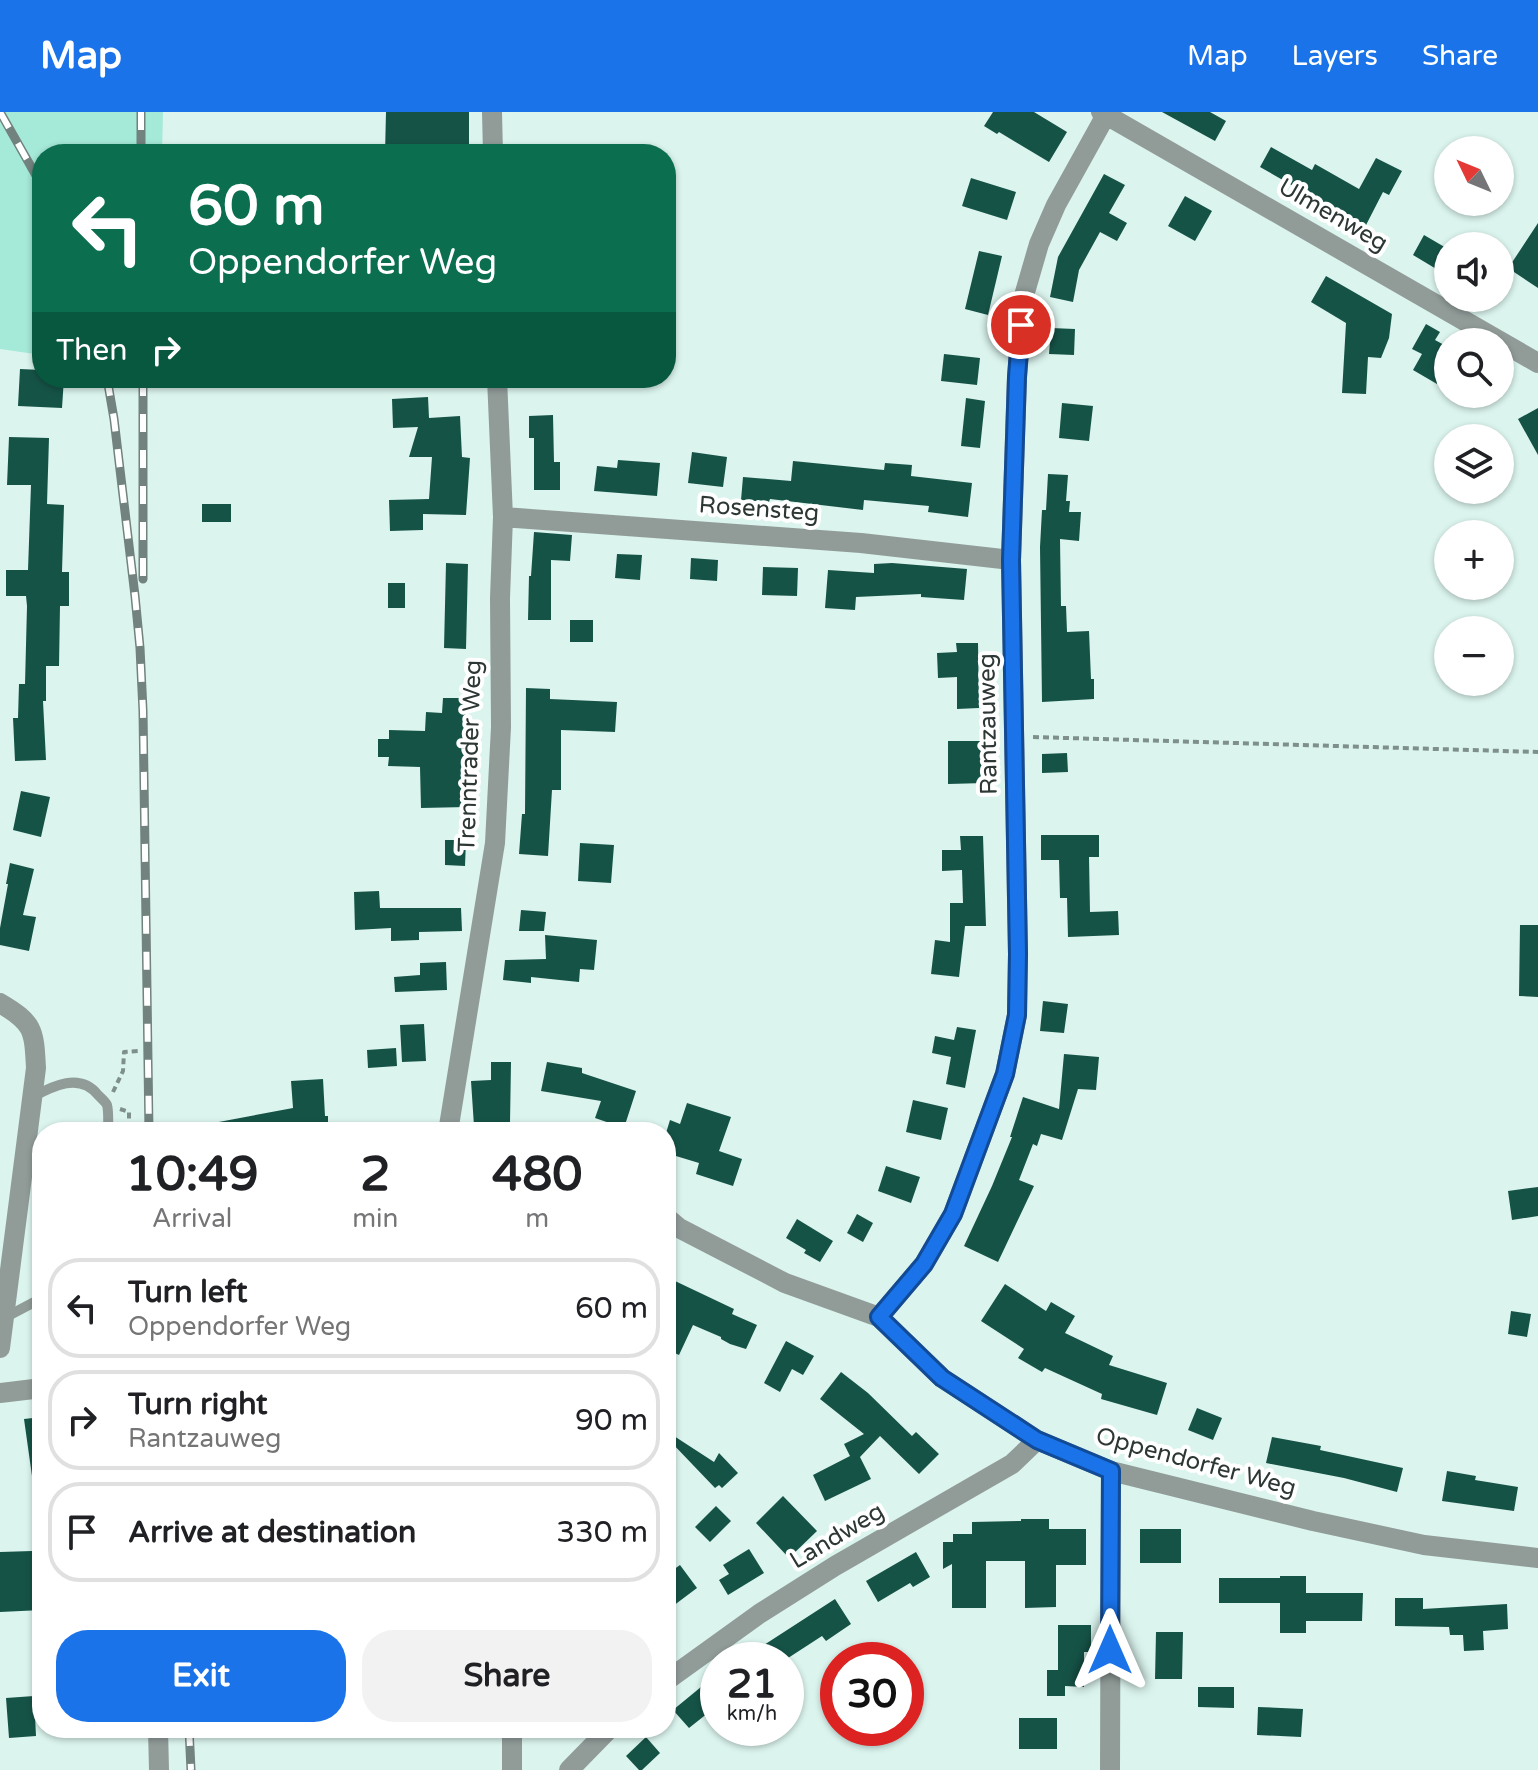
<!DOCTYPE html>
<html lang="en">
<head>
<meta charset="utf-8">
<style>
	:root { --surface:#fff; --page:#f2f2f2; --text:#202124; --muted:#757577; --line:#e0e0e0; --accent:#1a73e8 }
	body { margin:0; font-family:"Varela Round",sans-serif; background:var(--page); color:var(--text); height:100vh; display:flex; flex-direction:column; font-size:30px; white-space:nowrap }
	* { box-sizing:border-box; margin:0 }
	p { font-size:26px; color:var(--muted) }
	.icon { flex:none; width:44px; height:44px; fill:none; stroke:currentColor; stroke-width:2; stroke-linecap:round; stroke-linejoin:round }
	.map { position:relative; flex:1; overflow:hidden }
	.sheet { position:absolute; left:32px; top:1010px; width:644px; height:616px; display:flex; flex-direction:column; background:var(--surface); border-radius:32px; box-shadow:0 2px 6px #0004 }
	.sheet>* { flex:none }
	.guide { position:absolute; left:32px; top:32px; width:644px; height:244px; border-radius:32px; box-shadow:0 2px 6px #0004; background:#0b6e4f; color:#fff; overflow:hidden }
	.needle { width:52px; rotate:313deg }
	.buttons { position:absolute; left:1434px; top:24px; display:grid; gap:16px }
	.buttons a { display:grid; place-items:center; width:80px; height:80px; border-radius:50%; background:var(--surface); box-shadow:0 2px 6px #0004; font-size:40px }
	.speed { position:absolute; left:700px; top:1530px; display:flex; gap:16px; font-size:40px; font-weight:700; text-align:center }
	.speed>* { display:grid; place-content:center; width:104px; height:104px; border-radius:50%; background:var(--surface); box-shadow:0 2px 6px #0004; line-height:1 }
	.speed small { font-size:20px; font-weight:400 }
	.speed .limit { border:12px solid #d22; background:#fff; color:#111 }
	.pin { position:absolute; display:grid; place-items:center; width:68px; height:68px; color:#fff; margin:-34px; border:4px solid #fff; border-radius:50%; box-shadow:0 2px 8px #0007 }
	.me { position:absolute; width:88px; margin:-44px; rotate:0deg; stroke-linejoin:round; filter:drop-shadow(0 0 6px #0008) }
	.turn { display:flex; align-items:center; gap:28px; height:168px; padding:0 24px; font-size:36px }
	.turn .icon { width:104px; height:104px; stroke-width:2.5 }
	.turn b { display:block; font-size:56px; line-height:68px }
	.then { display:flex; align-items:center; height:76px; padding:0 24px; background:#0003; gap:16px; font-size:30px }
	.eta { display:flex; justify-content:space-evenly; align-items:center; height:136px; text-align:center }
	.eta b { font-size:48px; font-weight:700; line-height:56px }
	.action { display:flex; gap:16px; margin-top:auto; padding:16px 24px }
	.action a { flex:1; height:92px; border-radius:32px; background:var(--accent); color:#fff; font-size:32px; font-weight:700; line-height:92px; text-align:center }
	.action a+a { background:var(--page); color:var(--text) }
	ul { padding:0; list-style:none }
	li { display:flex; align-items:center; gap:24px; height:100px; margin:0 16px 12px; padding:0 8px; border:4px solid var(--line); border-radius:32px }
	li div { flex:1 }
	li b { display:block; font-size:30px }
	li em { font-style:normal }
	header { display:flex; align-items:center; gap:48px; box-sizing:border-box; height:112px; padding:0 40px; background:var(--accent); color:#fff }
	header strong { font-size:38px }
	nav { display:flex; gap:44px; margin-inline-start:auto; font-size:28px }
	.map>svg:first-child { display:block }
	.green { fill:#a5e9d8 }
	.building { fill:#165347 }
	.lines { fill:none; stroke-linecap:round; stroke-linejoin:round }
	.path { stroke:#7f908c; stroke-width:4; stroke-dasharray:6 4; stroke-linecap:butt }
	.lane { stroke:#919c99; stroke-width:10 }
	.street { stroke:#919c99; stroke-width:20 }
	.rail-casing { stroke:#72827e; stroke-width:9 }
	.rail { stroke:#fff; stroke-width:6; stroke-dasharray:18; stroke-linecap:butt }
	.route-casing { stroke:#114b97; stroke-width:20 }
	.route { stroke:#1a73e8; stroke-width:14 }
	.labels { text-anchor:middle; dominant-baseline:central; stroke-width:8; stroke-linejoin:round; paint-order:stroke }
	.street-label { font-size:24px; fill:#2d3735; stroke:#fff }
</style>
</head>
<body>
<header>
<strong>Map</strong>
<nav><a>Map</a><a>Layers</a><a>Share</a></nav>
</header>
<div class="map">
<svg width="1538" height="1658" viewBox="0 0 1538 1658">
	<rect width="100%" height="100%" fill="#dbf4ee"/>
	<path class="green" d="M 0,0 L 163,0 L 162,42 L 42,42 L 42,243 L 0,237 Z"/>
	<path class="building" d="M 386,0 L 469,0 L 469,42 L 385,42 Z
		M 993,0 L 1034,0 L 1067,20 L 1049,50 L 999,20 L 997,22 L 984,14 Z
		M 1162,0 L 1210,0 L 1226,9 L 1215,29 Z
		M 1271,35 L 1312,58 L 1315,52 L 1359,77 L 1376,46 L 1402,59 L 1389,83 L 1383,80 L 1365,115 L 1260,55 Z
		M 1104,62 L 1125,73 L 1109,101 L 1127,111 L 1117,129 L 1100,120 L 1079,158 L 1073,190 L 1050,185 L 1058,145 Z
		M 971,66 L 1016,80 L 1007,108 L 962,94 Z
		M 1185,84 L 1212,99 L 1195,129 L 1168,114 Z
		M 1538,111 L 1538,176 L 1511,158 L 1511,152 Z
		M 1424,123 L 1448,137 L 1448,164 L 1413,143 Z
		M 979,139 L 1002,144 L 988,203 L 965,197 Z
		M 1326,164 L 1392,202 L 1389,226 L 1381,246 L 1368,245 L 1366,282 L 1342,281 L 1346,211 L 1311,190 Z
		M 1426,212 L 1440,220 L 1435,228 L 1448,235 L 1448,254 L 1437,272 L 1413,258 L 1422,242 L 1412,237 Z
		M 1051,216 L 1075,217 L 1074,243 L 1049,242 Z
		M 944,242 L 980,246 L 977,273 L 941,269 Z
		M 20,257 L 42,258 L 42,266 L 64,266 L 62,296 L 18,294 Z
		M 428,285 L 429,306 L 460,304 L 462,345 L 470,346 L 466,403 L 423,402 L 423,418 L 390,419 L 389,388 L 429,387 L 432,345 L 409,345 L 418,315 L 393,316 L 392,287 Z
		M 966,286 L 985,289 L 980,336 L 961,334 Z
		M 1062,291 L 1093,294 L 1089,329 L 1059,326 Z
		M 1538,296 L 1538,343 L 1518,307 Z
		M 553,303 L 554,350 L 560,350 L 560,378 L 534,378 L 534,326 L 529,326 L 529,304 Z
		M 9,325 L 49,326 L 47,392 L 64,393 L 62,460 L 69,460 L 69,494 L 60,494 L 59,554 L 46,554 L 46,589 L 43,589 L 46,648 L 15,649 L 13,606 L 18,606 L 19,572 L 25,572 L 27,494 L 26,484 L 6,484 L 6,458 L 28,458 L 31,373 L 7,373 Z
		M 692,340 L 727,345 L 723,375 L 688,371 Z
		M 618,348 L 660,351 L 657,384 L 594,379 L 597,354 L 617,356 Z
		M 793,349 L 884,358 L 885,351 L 912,353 L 911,364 L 972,371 L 968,405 L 928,400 L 929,394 L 864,388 L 863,398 L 770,387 L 769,390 L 741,388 L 743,365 L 791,369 Z
		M 1048,362 L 1068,363 L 1066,389 L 1070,389 L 1069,400 L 1081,400 L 1079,429 L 1060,427 L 1061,494 L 1066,494 L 1067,520 L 1089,519 L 1091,567 L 1094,567 L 1094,587 L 1042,590 L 1040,435 L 1042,398 L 1046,398 Z
		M 202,392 L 231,392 L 231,410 L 202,410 Z
		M 534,420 L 572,423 L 570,449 L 551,448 L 551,508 L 528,508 L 529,464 L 531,464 Z
		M 617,442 L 642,443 L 640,468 L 615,466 Z
		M 691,446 L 718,448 L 717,469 L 690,467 Z
		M 446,451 L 468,452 L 466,537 L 444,536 Z
		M 892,451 L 967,457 L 964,488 L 921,485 L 921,482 L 856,485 L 855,498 L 825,496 L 828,458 L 874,461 L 874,452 Z
		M 763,455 L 798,456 L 797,484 L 762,483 Z
		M 388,471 L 405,471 L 405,496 L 388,496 Z
		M 570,508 L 593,508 L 593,530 L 570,530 Z
		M 956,531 L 978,531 L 979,596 L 957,597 L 957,565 L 938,566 L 937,541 L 957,540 Z
		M 526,576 L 550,577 L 550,587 L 617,590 L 615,620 L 561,618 L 561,678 L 552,678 L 548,744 L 519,742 L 522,702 L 525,702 Z
		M 443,586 L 466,586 L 464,670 L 466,670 L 467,695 L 421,696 L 420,655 L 388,654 L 389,645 L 378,645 L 378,627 L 389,627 L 389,618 L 425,619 L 426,600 L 442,601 Z
		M 948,629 L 984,629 L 985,671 L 948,672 Z
		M 1067,641 L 1068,660 L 1042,661 L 1042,642 Z
		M 21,679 L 50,685 L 41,725 L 13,718 Z
		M 1041,723 L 1099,723 L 1099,745 L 1089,745 L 1090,800 L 1118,799 L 1119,823 L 1068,825 L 1067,786 L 1060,786 L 1059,748 L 1041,748 Z
		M 960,724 L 983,724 L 986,814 L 965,814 L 959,865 L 931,862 L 935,828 L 950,830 L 950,791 L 963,791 L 962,758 L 942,759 L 942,738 L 961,738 Z
		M 445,728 L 466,728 L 465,754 L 445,753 Z
		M 580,731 L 614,733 L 611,771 L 578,769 Z
		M 10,751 L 34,757 L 23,803 L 36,805 L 29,839 L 0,833 L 0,816 L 8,772 L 6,772 Z
		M 379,779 L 380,796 L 461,796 L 462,819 L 419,820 L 419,828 L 391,829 L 391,816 L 355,818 L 354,780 Z
		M 521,798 L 546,800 L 544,819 L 519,819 Z
		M 1520,813 L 1538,813 L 1538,885 L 1519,884 Z
		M 545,823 L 597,828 L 594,858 L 580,857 L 579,870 L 531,865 L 531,871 L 503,868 L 505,848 L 546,847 Z
		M 446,850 L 447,878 L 395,880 L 394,865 L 420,863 L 420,851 Z
		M 1043,889 L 1068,892 L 1064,921 L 1040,919 Z
		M 424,912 L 426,949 L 402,950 L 400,913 Z
		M 957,915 L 976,918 L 965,976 L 946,972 L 951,945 L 932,941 L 935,924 L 954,928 Z
		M 396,936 L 397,954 L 368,956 L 367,938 Z
		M 1064,942 L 1099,945 L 1096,978 L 1078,977 L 1062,1028 L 1041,1022 L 1037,1034 L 1033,1032 L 1019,1068 L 1034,1074 L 998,1150 L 964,1134 L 992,1074 L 1012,1025 L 1010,1025 L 1023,985 L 1059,997 Z
		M 491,950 L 511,950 L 510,1011 L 474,1014 L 471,969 L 491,968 Z
		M 547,950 L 582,956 L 582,961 L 636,979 L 624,1016 L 595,1006 L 601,989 L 541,979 Z
		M 323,967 L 325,1004 L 328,1004 L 328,1020 L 209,1020 L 208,1012 L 293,996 L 291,969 Z
		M 913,988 L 948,996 L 941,1028 L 906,1020 Z
		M 687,991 L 731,1005 L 719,1039 L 742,1047 L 733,1074 L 696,1062 L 699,1051 L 666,1041 L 666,1021 L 670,1008 L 680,1012 Z
		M 886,1054 L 920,1065 L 911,1091 L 878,1079 Z
		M 1538,1075 L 1538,1104 L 1512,1108 L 1508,1079 Z
		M 857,1102 L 873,1111 L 863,1130 L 847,1121 Z
		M 797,1107 L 833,1129 L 820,1150 L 804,1141 L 806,1138 L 786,1126 Z
		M 675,1169 L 734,1197 L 732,1202 L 757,1213 L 746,1237 L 730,1232 L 721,1227 L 721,1225 L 693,1213 L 679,1243 L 666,1237 L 666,1189 Z
		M 1005,1172 L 1046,1199 L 1051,1190 L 1075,1204 L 1065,1221 L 1113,1244 L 1109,1253 L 1167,1271 L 1157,1303 L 1101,1287 L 1102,1282 L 1045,1256 L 1042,1260 L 1018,1246 L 1024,1237 L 981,1209 Z
		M 1511,1199 L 1531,1202 L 1527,1225 L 1508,1222 Z
		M 786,1229 L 814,1244 L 803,1263 L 792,1257 L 780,1280 L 764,1271 Z
		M 841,1260 L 868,1281 L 912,1324 L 916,1320 L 939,1342 L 919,1362 L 880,1324 L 860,1345 L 871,1367 L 825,1389 L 813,1363 L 850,1344 L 844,1332 L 864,1322 L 820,1287 Z
		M 1197,1296 L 1222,1306 L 1213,1328 L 1188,1318 Z
		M 42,1305 L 42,1363 L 32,1364 L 24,1307 Z
		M 674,1324 L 714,1350 L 719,1341 L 738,1361 L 722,1376 L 719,1373 L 715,1376 L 670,1329 Z
		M 1272,1325 L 1321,1334 L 1320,1338 L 1403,1356 L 1397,1380 L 1344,1366 L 1266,1351 Z
		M 1447,1359 L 1476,1364 L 1475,1368 L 1518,1375 L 1514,1399 L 1442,1389 Z
		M 783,1384 L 817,1419 L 789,1446 L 756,1411 Z
		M 716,1394 L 731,1409 L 710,1430 L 695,1415 Z
		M 1021,1407 L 1049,1407 L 1049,1417 L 1086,1417 L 1086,1453 L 1056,1453 L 1056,1495 L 1025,1496 L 1025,1449 L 986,1449 L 986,1496 L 952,1496 L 952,1452 L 943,1457 L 943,1430 L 953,1430 L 953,1422 L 972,1422 L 972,1410 L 1021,1409 Z
		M 1140,1417 L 1181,1417 L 1181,1451 L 1140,1451 Z
		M 749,1437 L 764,1461 L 728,1483 L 719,1468 L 729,1462 L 723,1453 Z
		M 32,1439 L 33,1465 L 42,1465 L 42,1498 L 0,1500 L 0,1440 Z
		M 916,1440 L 930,1465 L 913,1475 L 910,1471 L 878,1490 L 866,1469 Z
		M 680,1453 L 697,1476 L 673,1494 L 666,1484 L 666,1463 Z
		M 1280,1464 L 1306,1464 L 1306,1481 L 1363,1481 L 1362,1509 L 1306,1509 L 1306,1521 L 1280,1521 L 1280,1491 L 1219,1491 L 1219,1466 L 1280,1466 Z
		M 1395,1486 L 1423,1486 L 1423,1497 L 1507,1492 L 1508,1517 L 1483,1519 L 1484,1538 L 1464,1539 L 1463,1523 L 1450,1523 L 1449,1515 L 1395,1514 Z
		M 835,1487 L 851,1512 L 826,1529 L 822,1524 L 785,1548 L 741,1548 Z
		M 1058,1513 L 1091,1513 L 1091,1540 L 1084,1540 L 1084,1575 L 1065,1574 L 1065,1584 L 1047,1584 L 1047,1558 L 1058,1558 Z
		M 1156,1520 L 1183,1520 L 1182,1567 L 1155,1567 Z
		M 718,1561 L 718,1593 L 689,1616 L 673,1598 Z
		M 1198,1575 L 1234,1575 L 1234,1596 L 1198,1595 Z
		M 34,1584 L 36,1624 L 9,1626 L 6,1586 Z
		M 1258,1595 L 1303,1597 L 1301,1625 L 1257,1623 Z
		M 1019,1606 L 1057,1606 L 1057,1637 L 1019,1637 Z
		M 646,1625 L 660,1641 L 642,1658 L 639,1658 L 626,1644 Z"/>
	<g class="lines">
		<path class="path" d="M 1033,625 L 1538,640
			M 113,980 L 123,959 L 124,940 L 139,939
			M 120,997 L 129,1000 L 129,1020"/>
		<path class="lane" d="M 32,985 C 53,974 80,960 98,983 C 101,986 105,989 107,993 C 109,1000 108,1012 108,1020
			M 6,1205 L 42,1186"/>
		<path class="street" d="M 492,0 L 493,42
			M 1101,0 L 1538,251
			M 503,405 L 861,431 L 1011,448
			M 0,891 C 34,911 34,918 36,956 L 0,1236
			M 448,1020 L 495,731 L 501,615 L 500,486 L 503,405 L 497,266
			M 666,1105 L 679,1116 L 785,1171 L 879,1205 L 942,1266 L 1037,1328 L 1111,1359 L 1313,1409 L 1424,1433 L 1538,1446
			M 879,1205 L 924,1152 L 953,1102 L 1005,962 L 1017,903 L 1018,842 L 1011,448 L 1017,265 L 1023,187 L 1039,132 L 1056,93 L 1106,3
			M 0,1281 L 42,1276
			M 666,1569 L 759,1502 L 835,1454 L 1012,1352 L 1037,1328
			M 158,1616 L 159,1658
			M 512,1658 L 512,1616
			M 569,1658 L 610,1616
			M 1110,1658 L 1111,1359"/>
		<g class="rail-casing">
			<path id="rail" d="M 0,0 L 42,74
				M 141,0 L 141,42
				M 107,266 L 114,307 L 135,484 L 140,536 L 143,599 L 149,1020
				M 143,266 L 143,467
				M 189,1616 L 191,1658"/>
		</g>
		<use href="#rail" class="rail"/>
	</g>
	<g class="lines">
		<g class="route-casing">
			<path id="route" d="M 1021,213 L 1017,265 L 1011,448 L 1018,842 L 1017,903 L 1005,962 L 953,1102 L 924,1152 L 879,1205 L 942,1266 L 1037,1328 L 1111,1359 L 1110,1538"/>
		</g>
		<use href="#route" class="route"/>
	</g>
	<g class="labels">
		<g class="street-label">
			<text transform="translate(1333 103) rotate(30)">Ulmenweg</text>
			<text transform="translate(759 397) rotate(4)">Rosensteg</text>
			<text transform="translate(988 612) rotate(-91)">Rantzauweg</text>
			<text transform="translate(470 644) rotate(-88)">Trenntrader Weg</text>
			<text transform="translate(1196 1350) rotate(15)">Oppendorfer Weg</text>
			<text transform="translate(837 1424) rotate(-31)">Landweg</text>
		</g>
	</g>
</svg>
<div class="buttons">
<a><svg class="needle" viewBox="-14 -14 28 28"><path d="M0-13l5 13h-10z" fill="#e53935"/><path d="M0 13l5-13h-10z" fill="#757577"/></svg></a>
<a><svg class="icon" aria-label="sound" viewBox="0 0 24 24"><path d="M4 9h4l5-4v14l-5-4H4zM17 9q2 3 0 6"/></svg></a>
<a><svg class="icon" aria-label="search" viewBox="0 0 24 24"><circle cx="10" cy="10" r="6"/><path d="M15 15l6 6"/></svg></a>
<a><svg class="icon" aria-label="layers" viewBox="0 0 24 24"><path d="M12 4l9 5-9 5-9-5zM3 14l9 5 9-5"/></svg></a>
<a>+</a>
<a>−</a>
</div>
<div class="speed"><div>21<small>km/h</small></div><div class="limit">30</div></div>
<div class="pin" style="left:1021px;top:213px;background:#d93025"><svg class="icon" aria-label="arrive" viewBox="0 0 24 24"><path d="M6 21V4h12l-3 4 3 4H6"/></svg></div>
<svg class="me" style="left:1110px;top:1538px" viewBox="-20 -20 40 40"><path d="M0-17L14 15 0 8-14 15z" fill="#1a73e8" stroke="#fff" stroke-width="4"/></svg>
<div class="guide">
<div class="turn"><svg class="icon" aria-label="left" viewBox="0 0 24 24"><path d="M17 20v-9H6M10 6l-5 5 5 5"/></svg><div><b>60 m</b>Oppendorfer Weg</div></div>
<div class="then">Then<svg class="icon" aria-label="right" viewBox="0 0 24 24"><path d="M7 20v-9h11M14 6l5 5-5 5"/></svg></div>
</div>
<section class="sheet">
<div class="eta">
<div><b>10:49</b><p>Arrival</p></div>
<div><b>2</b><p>min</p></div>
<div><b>480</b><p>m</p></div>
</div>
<ul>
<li><svg class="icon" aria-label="left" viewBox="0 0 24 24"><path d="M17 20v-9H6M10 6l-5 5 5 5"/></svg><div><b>Turn left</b><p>Oppendorfer Weg</p></div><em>60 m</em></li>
<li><svg class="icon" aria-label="right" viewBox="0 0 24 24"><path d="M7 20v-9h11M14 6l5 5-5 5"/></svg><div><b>Turn right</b><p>Rantzauweg</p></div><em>90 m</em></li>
<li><svg class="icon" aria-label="arrive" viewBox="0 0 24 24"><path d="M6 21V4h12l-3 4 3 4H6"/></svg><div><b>Arrive at destination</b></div><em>330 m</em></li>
</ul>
<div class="action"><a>Exit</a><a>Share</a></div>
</section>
</div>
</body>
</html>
